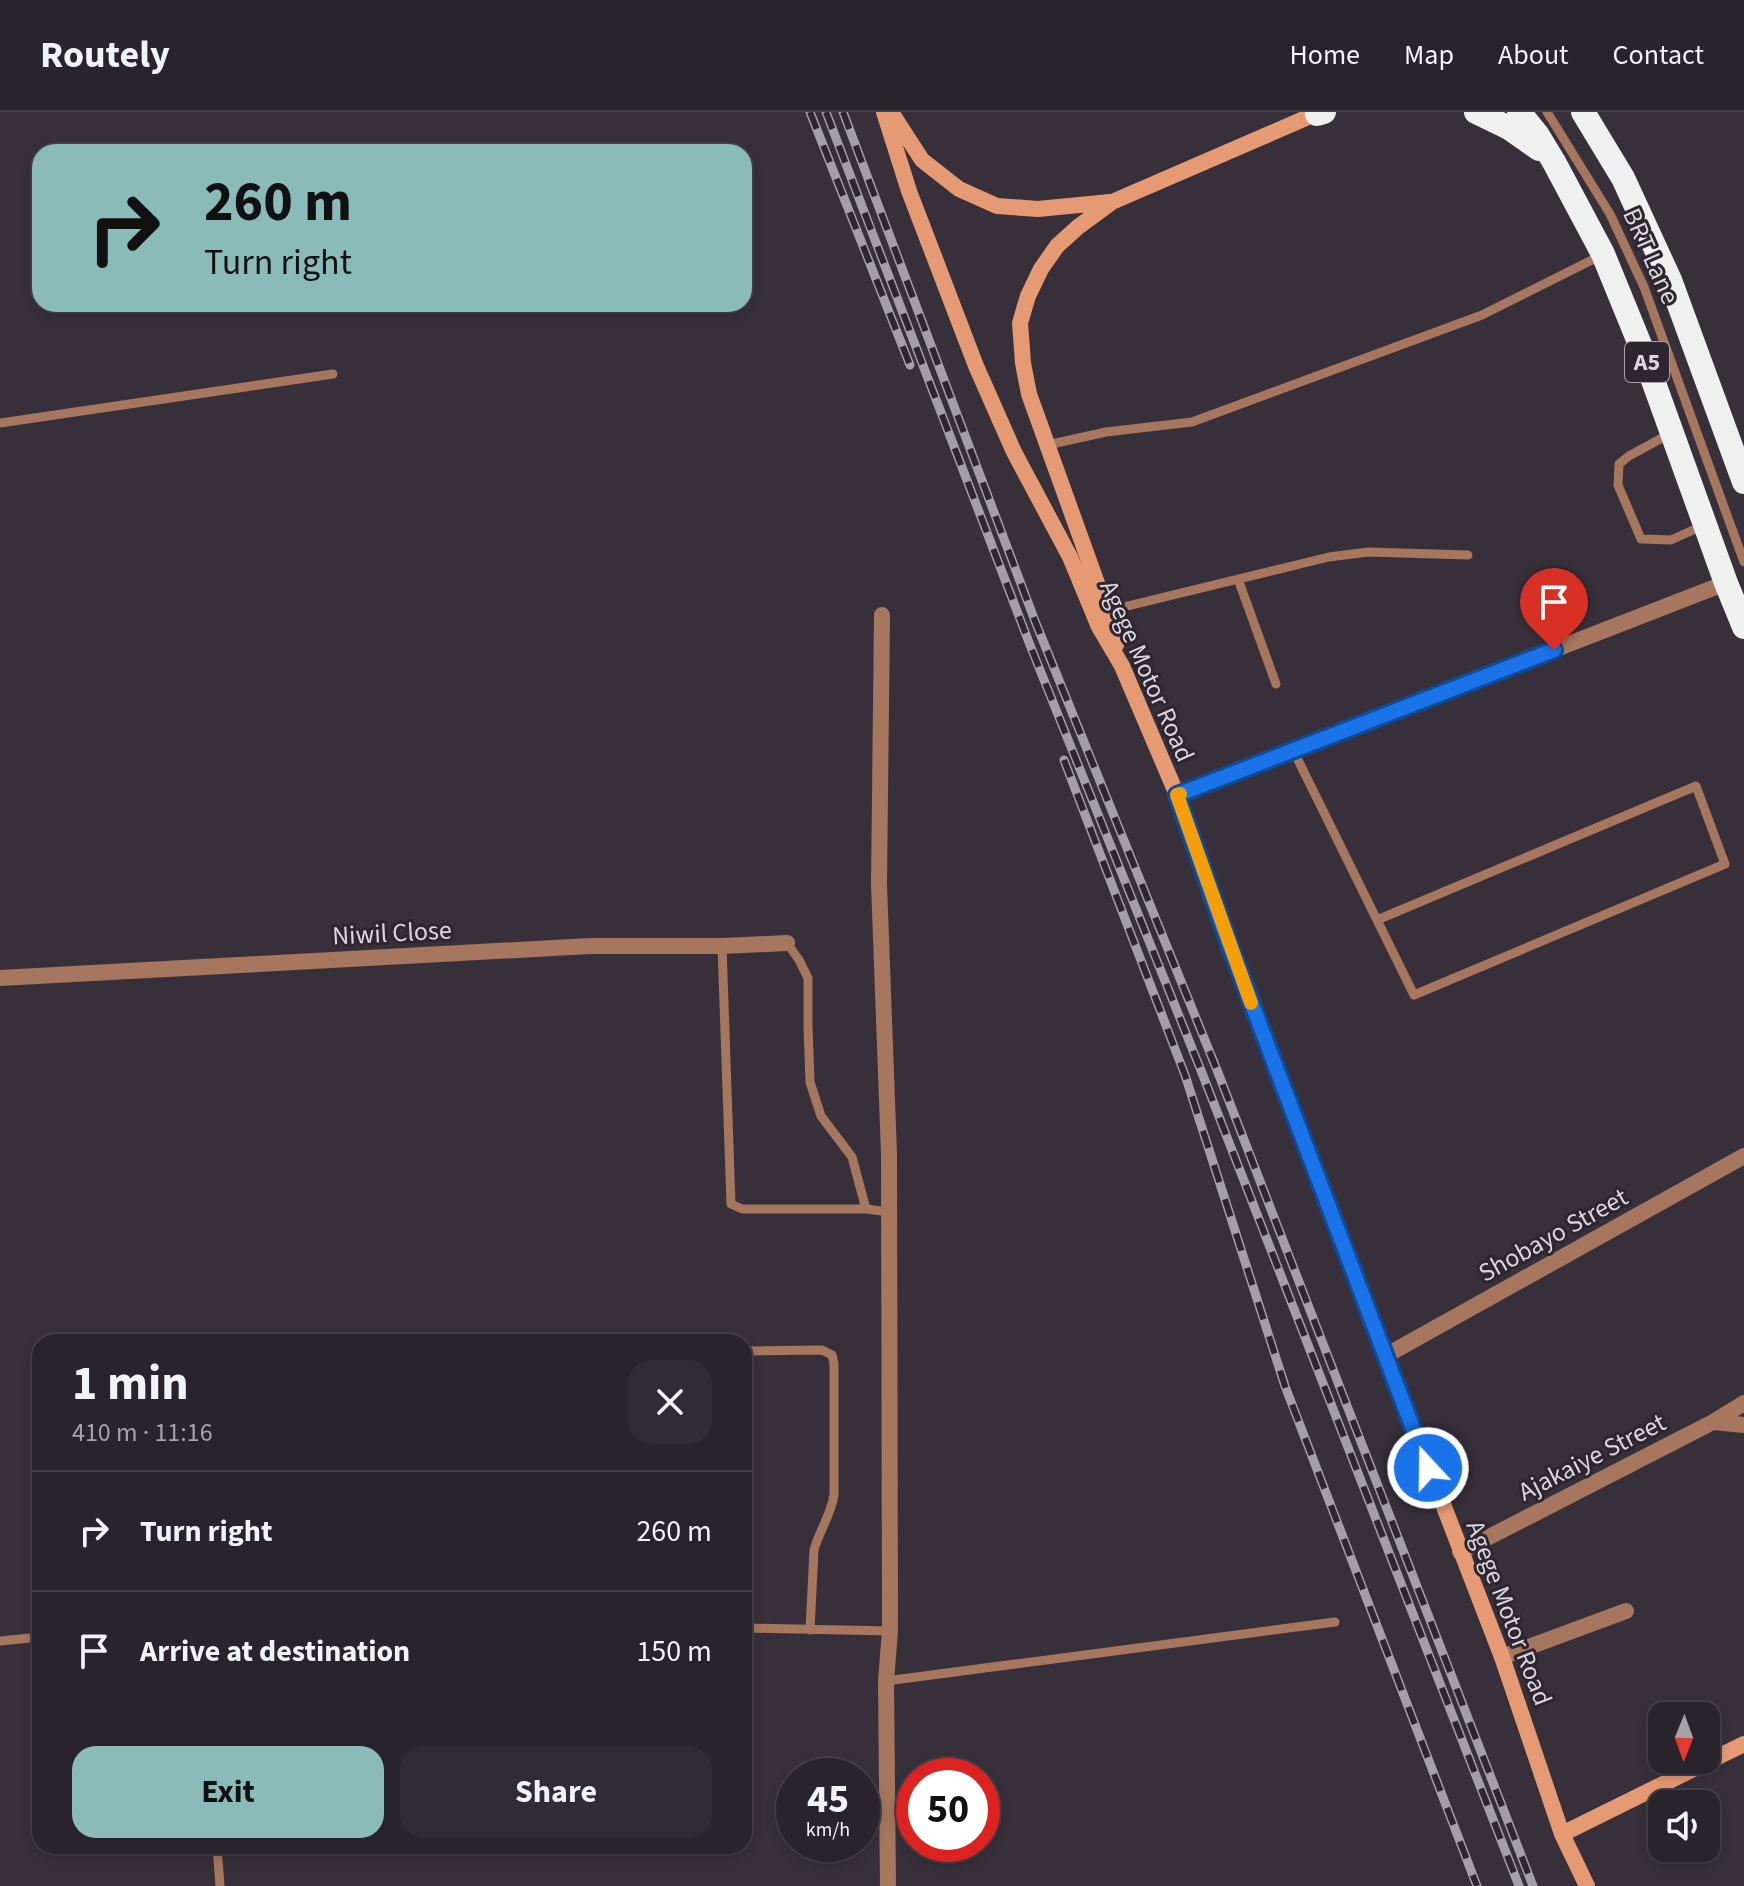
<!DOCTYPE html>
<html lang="en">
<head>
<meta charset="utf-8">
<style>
	:root { --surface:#29242c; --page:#312c34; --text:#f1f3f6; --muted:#a5a4a9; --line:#454148; --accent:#8bbbb9 }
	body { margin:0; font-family:"Source Sans 3",sans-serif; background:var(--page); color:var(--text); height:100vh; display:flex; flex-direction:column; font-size:30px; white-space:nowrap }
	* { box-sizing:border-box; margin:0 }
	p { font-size:26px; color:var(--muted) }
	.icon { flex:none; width:44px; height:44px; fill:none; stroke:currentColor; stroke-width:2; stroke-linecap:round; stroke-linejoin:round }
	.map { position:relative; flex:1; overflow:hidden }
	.sheet { position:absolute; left:32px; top:1222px; width:720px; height:520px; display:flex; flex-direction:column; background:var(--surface); border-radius:24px; box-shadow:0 4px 12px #0003,0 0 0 2px var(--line) }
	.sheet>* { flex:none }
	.top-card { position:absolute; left:32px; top:32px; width:720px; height:168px; border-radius:24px; box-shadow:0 4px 12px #0003,0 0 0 2px var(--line); background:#8bbbb9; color:#111; overflow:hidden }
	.needle { width:52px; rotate:181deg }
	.buttons { position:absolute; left:1648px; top:1590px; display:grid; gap:16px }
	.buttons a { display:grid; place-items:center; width:72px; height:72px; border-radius:16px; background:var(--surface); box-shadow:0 4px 12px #0003,0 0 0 2px var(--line); font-size:40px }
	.speed { position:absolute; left:776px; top:1646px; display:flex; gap:16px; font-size:40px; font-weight:700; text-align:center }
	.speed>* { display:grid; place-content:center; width:104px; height:104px; border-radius:50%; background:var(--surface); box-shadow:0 4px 12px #0003,0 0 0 2px var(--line); line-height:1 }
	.speed small { font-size:20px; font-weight:400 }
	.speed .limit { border:12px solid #d22; background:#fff; color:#111 }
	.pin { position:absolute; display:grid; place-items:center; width:68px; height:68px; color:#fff; margin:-82px -34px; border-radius:50% 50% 50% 0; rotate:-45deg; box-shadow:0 0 8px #0007 }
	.pin .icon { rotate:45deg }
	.me { position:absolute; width:88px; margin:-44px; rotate:339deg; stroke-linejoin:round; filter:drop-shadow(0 0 6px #0008) }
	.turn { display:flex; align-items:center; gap:28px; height:168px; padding:0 40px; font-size:36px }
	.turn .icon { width:104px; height:104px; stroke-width:2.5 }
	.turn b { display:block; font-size:56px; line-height:68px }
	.round { display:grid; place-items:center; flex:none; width:84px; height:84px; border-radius:24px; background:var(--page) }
	.head { display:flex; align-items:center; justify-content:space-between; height:136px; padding:0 40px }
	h1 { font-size:48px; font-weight:700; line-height:60px }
	.action { display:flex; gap:16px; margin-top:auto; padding:16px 40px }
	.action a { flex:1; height:92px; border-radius:24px; background:var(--accent); color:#111; font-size:32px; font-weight:700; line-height:92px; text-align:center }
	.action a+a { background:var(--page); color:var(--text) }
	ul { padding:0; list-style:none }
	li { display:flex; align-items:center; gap:24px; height:120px; padding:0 40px; border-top:2px solid var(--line) }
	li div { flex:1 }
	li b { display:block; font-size:30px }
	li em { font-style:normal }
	header { display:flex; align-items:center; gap:48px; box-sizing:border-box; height:112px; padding:0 40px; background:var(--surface); border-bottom:2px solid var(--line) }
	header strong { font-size:38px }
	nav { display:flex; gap:44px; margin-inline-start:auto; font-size:28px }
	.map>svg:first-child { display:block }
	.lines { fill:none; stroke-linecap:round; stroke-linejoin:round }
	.lane { stroke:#a6765e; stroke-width:9 }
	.street { stroke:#a6765e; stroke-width:16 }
	.secondary { stroke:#e69a74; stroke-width:16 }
	.highway { stroke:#f0f0f0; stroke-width:24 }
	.rail-casing { stroke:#a49ea6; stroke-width:9 }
	.rail { stroke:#2d2631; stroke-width:6; stroke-dasharray:18; stroke-linecap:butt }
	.route-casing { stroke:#114b97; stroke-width:20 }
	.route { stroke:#1a73e8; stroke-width:14 }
	.slow { stroke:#f59e0b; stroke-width:14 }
	.labels { text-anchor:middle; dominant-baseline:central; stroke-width:6; stroke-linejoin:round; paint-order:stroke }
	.shield { fill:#2d2631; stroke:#a7a1a9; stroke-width:2 }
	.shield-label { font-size:24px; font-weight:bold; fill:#dbd6dd }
	.street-label { font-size:26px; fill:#dbd6dd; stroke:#2d2631 }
</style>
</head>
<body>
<header>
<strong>Routely</strong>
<nav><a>Home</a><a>Map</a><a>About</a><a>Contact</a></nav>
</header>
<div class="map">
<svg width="1744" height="1774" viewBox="0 0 1744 1774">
	<rect width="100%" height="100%" fill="#37303b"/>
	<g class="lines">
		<path class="lane" d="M 1547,0 L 1610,102 L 1644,175 L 1744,450
			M 0,311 L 333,262
			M 1671,321 L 1629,344 L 1619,352 L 1618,373 L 1641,427 L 1671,428 L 1702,414
			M 1047,333 L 1106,320 L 1192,310 L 1482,203 L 1600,144
			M 1238,467 L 1276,572
			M 1107,499 L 1329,445 L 1368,440 L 1468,443
			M 1296,638 L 1297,646 L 1414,883 L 1725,752 L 1696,674 L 1377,808
			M 787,831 L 799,848 L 808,866 L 808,914 L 810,970 L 821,1004 L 852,1045 L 866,1097
			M 722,834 L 731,1092 L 742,1097 L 866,1097 L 889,1100
			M 744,1239 L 822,1238 L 832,1243 L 834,1252 L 834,1383 C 831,1403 819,1419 814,1438 L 810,1518
			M 744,1516 L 890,1519
			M 0,1529 L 40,1525
			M 886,1569 L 1335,1510
			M 217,1734 L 220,1774"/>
		<path class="street" d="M 882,503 L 879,772 L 889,1042 L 890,1519 L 886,1569 L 888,1774
			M 1177,683 L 1296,638 L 1726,471
			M 0,866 L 590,834 L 722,834 L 787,831
			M 1385,1244 L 1744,1044
			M 1713,1310 L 1744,1313
			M 1460,1440 L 1713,1310 L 1744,1291
			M 1502,1545 L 1626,1499"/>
		<path class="secondary" d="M 884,0 L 909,79 L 976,254 L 1014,340 L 1070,445 L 1099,515 L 1122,554 L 1177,683 L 1228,829 L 1297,1014 L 1502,1545 L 1562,1722 L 1587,1774
			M 891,0 L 922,48 L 959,77 L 997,94 L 1038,97 L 1110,90
			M 1116,533 L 1107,499 L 1029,282 L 1023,251 L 1020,211 L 1028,184 L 1041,157 L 1057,134 L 1078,115 L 1112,90 L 1320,0
			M 1562,1722 L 1744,1632"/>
		<path class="highway" d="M 1476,0 L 1509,16 L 1539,37
			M 1519,0 L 1537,22 L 1554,50 L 1603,142 L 1641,235 L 1726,471 L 1744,515
			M 1583,0 L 1623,66 L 1670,168 L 1744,370
			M 1317,2 L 1324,0"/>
		<g class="rail-casing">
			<path id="rail" d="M 810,0 L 910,253
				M 826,0 L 1030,533 L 1202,961 L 1519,1774
				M 843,0 L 1035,509 L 1217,958 L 1533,1774
				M 1064,648 L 1185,963 L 1285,1274 L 1477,1774"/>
		</g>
		<use href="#rail" class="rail"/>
	</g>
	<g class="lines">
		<g class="route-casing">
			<path id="route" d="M 1428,1356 L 1228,829 L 1177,683 L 1554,538"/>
		</g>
		<use href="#route" class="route"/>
		<path class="slow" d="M 1180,682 L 1177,683 L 1251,891"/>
	</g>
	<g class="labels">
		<rect class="shield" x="1625" y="230" width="44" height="40" rx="6"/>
		<g class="shield-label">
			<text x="1647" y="250">A5</text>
		</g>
		<g class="street-label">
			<text transform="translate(1651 144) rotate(66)">BRT Lane</text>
			<text transform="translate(1147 559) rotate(66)">Agege Motor Road</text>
			<text transform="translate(392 821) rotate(-3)">Niwil Close</text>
			<text transform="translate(1553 1123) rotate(-29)">Shobayo Street</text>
			<text transform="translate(1592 1345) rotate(-27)">Ajakaiye Street</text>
			<text transform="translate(1509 1501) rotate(69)">Agege Motor Road</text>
		</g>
	</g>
</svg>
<div class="buttons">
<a><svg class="needle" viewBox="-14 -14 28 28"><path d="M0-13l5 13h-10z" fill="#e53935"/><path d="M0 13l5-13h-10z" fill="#a5a4a9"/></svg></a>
<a><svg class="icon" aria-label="sound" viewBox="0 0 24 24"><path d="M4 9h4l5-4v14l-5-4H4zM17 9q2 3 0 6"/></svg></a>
</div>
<div class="speed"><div>45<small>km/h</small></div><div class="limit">50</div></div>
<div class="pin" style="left:1554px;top:538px;background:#d93025"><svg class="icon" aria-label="arrive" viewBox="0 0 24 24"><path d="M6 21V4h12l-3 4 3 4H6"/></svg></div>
<svg class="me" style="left:1428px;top:1356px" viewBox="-20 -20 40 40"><circle r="17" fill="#1a73e8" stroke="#fff" stroke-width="3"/><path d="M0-11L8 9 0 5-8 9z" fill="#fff"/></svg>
<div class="top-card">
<div class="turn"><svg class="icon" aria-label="right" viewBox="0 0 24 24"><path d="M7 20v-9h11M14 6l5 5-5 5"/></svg><div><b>260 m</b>Turn right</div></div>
</div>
<section class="sheet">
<div class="head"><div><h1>1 min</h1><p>410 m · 11:16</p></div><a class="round"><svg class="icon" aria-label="close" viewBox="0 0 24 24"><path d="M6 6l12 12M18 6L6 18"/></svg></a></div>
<ul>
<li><svg class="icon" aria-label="right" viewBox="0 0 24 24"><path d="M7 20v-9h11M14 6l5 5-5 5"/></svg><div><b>Turn right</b></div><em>260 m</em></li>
<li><svg class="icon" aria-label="arrive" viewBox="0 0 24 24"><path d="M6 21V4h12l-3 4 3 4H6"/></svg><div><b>Arrive at destination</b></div><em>150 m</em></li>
</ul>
<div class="action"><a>Exit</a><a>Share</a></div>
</section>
</div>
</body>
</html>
